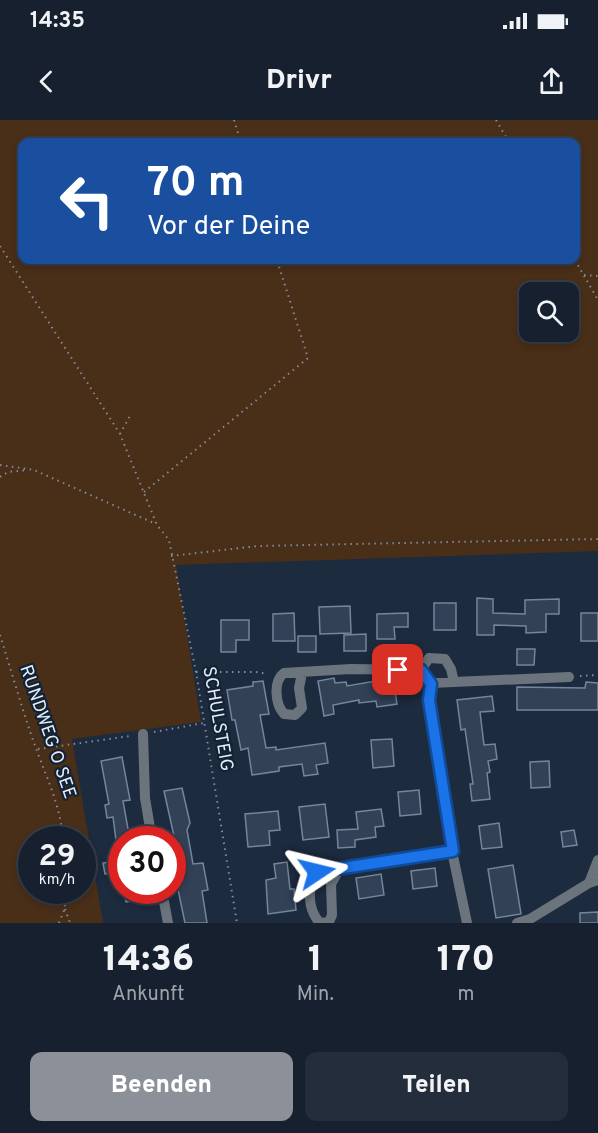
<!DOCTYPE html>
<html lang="de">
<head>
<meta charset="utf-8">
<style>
	:root { --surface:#16202f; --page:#232d3b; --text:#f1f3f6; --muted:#9ea3aa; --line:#353e4b; --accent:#8c9099 }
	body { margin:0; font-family:Overpass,sans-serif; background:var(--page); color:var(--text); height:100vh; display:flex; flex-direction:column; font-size:22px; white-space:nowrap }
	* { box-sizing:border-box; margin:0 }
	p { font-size:20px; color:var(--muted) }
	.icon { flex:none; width:33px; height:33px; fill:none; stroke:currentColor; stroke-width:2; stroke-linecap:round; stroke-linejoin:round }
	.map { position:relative; height:803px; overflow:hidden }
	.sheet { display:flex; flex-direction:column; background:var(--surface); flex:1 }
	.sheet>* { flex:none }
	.banner { position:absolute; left:18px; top:18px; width:562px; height:126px; border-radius:12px; box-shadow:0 3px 9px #0003,0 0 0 2px var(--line); background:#1a4fa0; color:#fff; overflow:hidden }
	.fabs { position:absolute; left:519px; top:162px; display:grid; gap:12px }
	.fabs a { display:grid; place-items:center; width:60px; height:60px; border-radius:12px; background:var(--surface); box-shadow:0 3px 9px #0003,0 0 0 2px var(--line); font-size:30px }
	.speed { position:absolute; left:18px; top:706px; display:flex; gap:12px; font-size:30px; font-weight:700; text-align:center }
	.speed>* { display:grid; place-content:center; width:78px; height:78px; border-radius:50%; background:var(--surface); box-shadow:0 3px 9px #0003,0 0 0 2px var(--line); line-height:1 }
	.speed small { font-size:15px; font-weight:400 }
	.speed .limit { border:9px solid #d22; background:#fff; color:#111 }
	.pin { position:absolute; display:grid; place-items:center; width:51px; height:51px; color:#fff; margin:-26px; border-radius:12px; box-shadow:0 3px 9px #0006 }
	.me { position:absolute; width:66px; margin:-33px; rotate:80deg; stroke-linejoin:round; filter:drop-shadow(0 0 4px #0008) }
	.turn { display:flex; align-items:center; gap:21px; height:126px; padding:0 30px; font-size:27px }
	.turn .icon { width:78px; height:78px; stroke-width:2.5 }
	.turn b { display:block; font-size:42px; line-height:51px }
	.eta { display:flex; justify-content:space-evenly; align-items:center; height:102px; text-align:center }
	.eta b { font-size:36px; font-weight:800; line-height:42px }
	.button { display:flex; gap:12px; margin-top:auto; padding:12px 30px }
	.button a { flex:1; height:69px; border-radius:12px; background:var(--accent); color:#fff; font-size:24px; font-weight:800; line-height:69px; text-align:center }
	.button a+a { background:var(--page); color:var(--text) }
	.status { display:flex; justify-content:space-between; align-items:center; height:42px; padding:0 30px; background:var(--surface); direction:ltr }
	.status svg { height:16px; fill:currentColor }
	header { display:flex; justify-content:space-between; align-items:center; height:78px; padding:0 30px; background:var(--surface); font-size:27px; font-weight:800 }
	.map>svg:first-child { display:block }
	.green { fill:#492e18; fill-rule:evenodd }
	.building { fill:#324156; stroke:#74859c; stroke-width:1.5 }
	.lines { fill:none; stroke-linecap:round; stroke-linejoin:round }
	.path { stroke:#818c9d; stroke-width:2; stroke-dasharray:1.5 4.5; stroke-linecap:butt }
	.minor { stroke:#6b737d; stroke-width:10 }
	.route-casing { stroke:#114b97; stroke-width:15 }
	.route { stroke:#1a73e8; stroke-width:10 }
	.labels { text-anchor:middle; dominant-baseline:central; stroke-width:4.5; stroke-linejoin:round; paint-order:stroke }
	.street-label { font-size:18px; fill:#e4edfb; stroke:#142235 }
</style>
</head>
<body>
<div class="status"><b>14:35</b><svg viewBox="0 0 49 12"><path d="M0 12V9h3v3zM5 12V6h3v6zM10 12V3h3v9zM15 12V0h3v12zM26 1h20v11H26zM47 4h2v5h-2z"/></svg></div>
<header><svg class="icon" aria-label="back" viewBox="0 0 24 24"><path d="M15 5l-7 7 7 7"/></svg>Drivr<svg class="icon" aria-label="share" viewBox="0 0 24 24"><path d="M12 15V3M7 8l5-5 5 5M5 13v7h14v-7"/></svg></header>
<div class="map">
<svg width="598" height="803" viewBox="0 0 598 803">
	<rect width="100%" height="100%" fill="#1d2b3f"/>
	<path class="green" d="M 0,0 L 598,0 L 598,431 L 176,445 L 201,602 L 72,619 L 103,803 L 0,803 ZM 22,22 L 576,22 L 576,140 L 22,140 ZM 530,172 L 568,172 L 568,212 L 530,212 ZM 32,720 L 82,720 L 82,771 L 32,771 Z"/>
	<path class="building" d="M 477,478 L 493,479 L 493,493 L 525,494 L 525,480 L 559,479 L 559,494 L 546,494 L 546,512 L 526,513 L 526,506 L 494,505 L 494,515 L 477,515 Z
		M 434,483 L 456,483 L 456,510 L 434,510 Z
		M 350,486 L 351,513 L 320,514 L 319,487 Z
		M 294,493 L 295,521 L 273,521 L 273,494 Z
		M 408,493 L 408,507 L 394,507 L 395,519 L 377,519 L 377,494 Z
		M 581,493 L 598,493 L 598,521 L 581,521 Z
		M 221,500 L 249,500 L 249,520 L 236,520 L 236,532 L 221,532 Z
		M 366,514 L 366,531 L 344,531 L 344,515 Z
		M 298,516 L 316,516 L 316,532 L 298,532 Z
		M 517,529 L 535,529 L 534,545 L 517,545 Z
		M 334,558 L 335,563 L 346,562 L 347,566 L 393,558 L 397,584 L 377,587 L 376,581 L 359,583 L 359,580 L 333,585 L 334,594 L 324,596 L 318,561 Z
		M 263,561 L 269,594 L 260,595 L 266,628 L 276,627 L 276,630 L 325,623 L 328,643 L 316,645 L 318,654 L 304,656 L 302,644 L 279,647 L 279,651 L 252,655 L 248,628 L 241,630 L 235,600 L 232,600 L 227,570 L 253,566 L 253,562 Z
		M 586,562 L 598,563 L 598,590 L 517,590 L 517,567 L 585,568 Z
		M 492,576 L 494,591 L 480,592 L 484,625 L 495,624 L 497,639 L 488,641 L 490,652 L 487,653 L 490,679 L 472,681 L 470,664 L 473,664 L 465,609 L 461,610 L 457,580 Z
		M 392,619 L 394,646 L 373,648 L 371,620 Z
		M 122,637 L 130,680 L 123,681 L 130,720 L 116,720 L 113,697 L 107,698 L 105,685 L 109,684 L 101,641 Z
		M 549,641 L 550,667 L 531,668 L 530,642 Z
		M 182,668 L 190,703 L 187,710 L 193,744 L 203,743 L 208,770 L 202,771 L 207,803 L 185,803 L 172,741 L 174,716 L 164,671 Z
		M 419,670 L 421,694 L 400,696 L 398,672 Z
		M 325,684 L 329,717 L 303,720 L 299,687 Z
		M 381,689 L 384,706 L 375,707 L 376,717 L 355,720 L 355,727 L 338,728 L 337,710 L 358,709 L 356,692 Z
		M 278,691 L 280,710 L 269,711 L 270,725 L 248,727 L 245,694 Z
		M 499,703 L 502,727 L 482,729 L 479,706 Z
		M 574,710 L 577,725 L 563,727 L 561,712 Z
		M 122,740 L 122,751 L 105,754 L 103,743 Z
		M 287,742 L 290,769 L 294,769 L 296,790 L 268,794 L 266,760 L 276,758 L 274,744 Z
		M 513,745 L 521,794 L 496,798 L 488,749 Z
		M 435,748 L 437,766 L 413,769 L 411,751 Z
		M 381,754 L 384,775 L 359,779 L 356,758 Z
		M 124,771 L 155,771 L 156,777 L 126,782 Z
		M 598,792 L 598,803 L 580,803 L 580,793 Z"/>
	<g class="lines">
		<path class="path" d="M 234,0 L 241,22
			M 496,0 L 509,22
			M 0,126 L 120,314 L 157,405 L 169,420 L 196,552 L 237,803
			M 575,140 L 598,180
			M 584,155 L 598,156
			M 120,314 L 131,294
			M 0,345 L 34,350 L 156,404
			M 0,357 L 8,352 L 28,350
			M 144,372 L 308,238 L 277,140
			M 171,436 L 258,426 L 598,419
			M 0,515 C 12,553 23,593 37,631 C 48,661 61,688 63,720
			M 196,552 L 256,552 L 267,554
			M 580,556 L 598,555
			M 154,612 L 204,603
			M 38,629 L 130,616
			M 65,789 L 70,803
			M 59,803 L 65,788 L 65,771"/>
		<path class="minor" d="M 302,553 L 299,568 L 302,588 L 295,595 L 284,594 C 275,584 273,561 284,553 L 351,549 L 421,550
			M 431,563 L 421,550 L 429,538 L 445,539 L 451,549 L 454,562
			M 143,614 L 145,678 L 152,720
			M 340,748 L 331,764 L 332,795 L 329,802 L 320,803 C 307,789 307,767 317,752 L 452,731
			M 589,763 L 598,740
			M 162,771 L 168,803
			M 467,803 L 452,731 L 429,580 L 431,563 L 569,557
			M 517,803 L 530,799 L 589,763 L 598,760"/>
	</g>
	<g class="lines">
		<g class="route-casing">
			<path id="route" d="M 317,752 L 453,731 L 429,580 L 431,564 L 421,550 L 398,550"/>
		</g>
		<use href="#route" class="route"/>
	</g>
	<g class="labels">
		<g class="street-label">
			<text transform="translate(217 599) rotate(80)">SCHULSTEIG</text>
			<text transform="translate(47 612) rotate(71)">RUNDWEG O SEE</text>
		</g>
	</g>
</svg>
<div class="fabs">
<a><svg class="icon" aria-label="search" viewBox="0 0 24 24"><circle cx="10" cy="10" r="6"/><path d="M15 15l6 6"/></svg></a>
</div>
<div class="speed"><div>29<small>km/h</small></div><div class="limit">30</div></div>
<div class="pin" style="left:398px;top:550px;background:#d93025"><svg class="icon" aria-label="arrive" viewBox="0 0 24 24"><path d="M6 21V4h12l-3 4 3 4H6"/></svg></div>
<svg class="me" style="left:317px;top:752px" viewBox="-20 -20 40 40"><path d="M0-17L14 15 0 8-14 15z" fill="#1a73e8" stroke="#fff" stroke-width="4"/></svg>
<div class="banner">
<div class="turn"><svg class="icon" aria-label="left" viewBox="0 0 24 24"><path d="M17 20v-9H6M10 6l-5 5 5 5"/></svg><div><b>70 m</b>Vor der Deine</div></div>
</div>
</div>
<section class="sheet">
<div class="eta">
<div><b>14:36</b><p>Ankunft</p></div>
<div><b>1</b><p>Min.</p></div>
<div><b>170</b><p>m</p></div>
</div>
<div class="button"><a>Beenden</a><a>Teilen</a></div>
</section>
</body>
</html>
